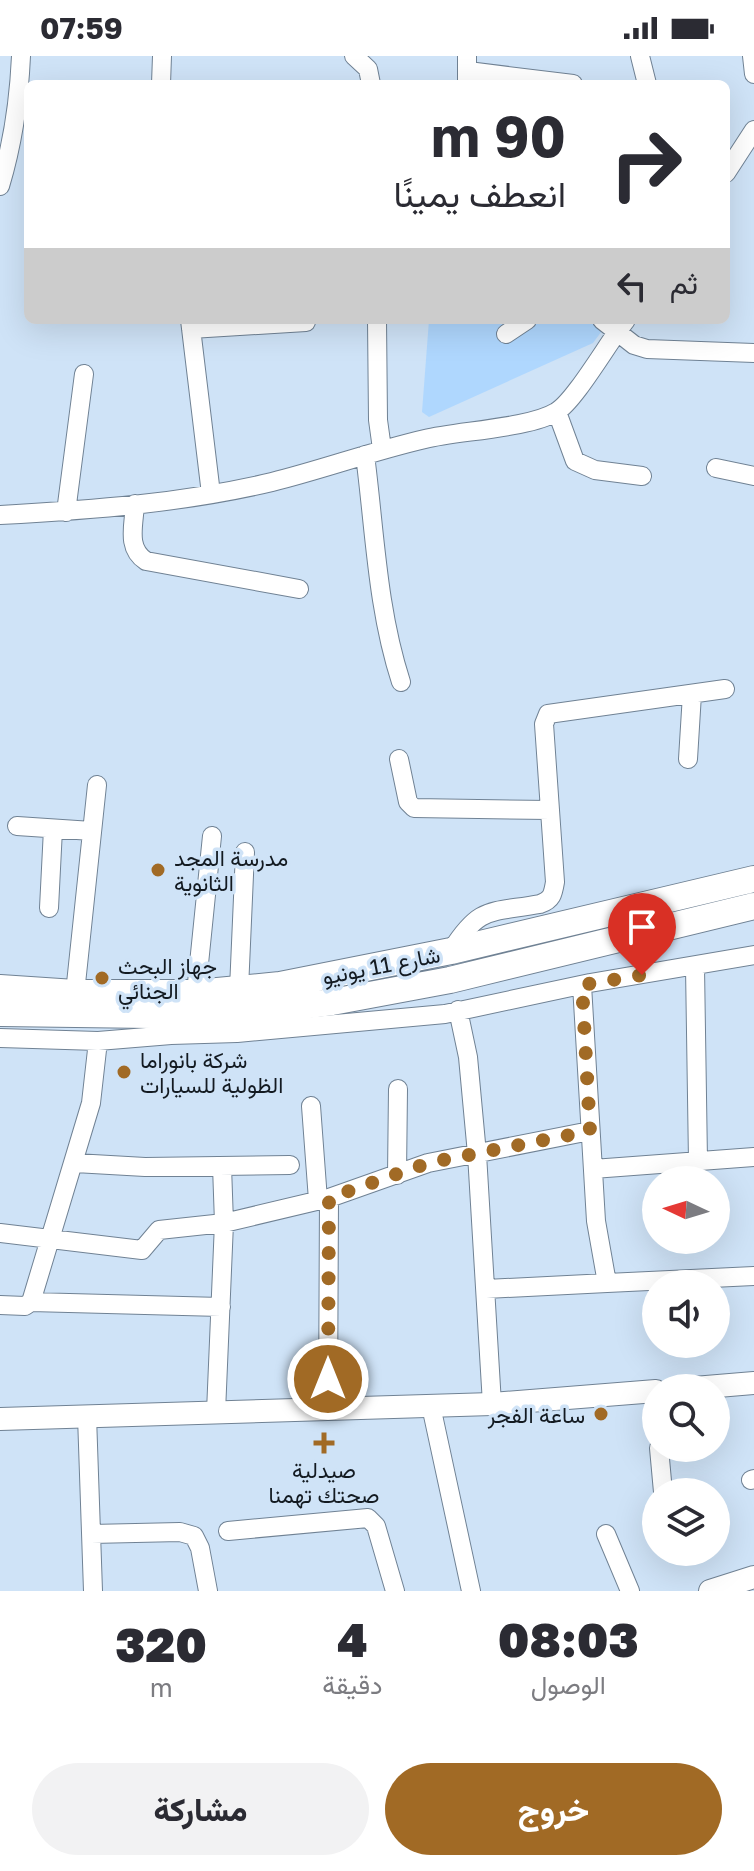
<!DOCTYPE html>
<html lang="ar">
<head>
<meta charset="utf-8">
<style>
	:root { --surface:#fff; --page:#f2f2f3; --text:#2b2b33; --muted:#7c7c81; --accent:#a16a25 }
	body { margin:0; font-family:"Golos Text",Vazirmatn,sans-serif; background:var(--page); color:var(--text); direction:rtl; height:100vh; display:flex; flex-direction:column; font-size:30px; white-space:nowrap }
	* { box-sizing:border-box; margin:0 }
	p { font-size:26px; color:var(--muted) }
	.icon { flex:none; width:44px; height:44px; fill:none; stroke:currentColor; stroke-width:2; stroke-linecap:round; stroke-linejoin:round }
	.map { position:relative; height:1535px; overflow:hidden; direction:ltr }
	.sheet { display:flex; flex-direction:column; background:var(--surface); flex:1 }
	.sheet>* { flex:none }
	.banner { position:absolute; left:24px; top:24px; width:706px; height:244px; border-radius:12px; box-shadow:0 8px 32px #0002; direction:rtl; background:#fff; color:var(--text); overflow:hidden }
	.needle { width:52px; rotate:274deg }
	.controls { position:absolute; left:642px; top:1110px; display:grid; gap:16px }
	.controls a { display:grid; place-items:center; width:88px; height:88px; border-radius:50%; background:var(--surface); box-shadow:0 8px 32px #0002; font-size:40px }
	.pin { position:absolute; display:grid; place-items:center; width:68px; height:68px; color:#fff; margin:-82px -34px; border-radius:50% 50% 50% 0; rotate:-45deg; box-shadow:0 0 8px #0007 }
	.pin .icon { rotate:45deg }
	.me { position:absolute; width:88px; margin:-44px; rotate:0deg; stroke-linejoin:round; filter:drop-shadow(0 0 6px #0008) }
	.turn { display:flex; align-items:center; gap:28px; height:168px; padding:0 32px; font-size:36px }
	.turn .icon { width:104px; height:104px; stroke-width:2.5 }
	.turn b { display:block; font-size:56px; line-height:68px }
	.then { display:flex; align-items:center; height:76px; padding:0 32px; background:#0003; gap:16px; font-size:30px }
	.eta { display:flex; justify-content:space-evenly; align-items:center; height:136px; text-align:center }
	.eta b { font-size:48px; font-weight:800; line-height:56px }
	.primary-button { display:flex; gap:16px; margin-top:auto; padding:16px 32px }
	.primary-button a { flex:1; height:92px; border-radius:48px; background:var(--accent); color:#fff; font-size:32px; font-weight:800; line-height:92px; text-align:center }
	.primary-button a+a { background:var(--page); color:var(--text) }
	.status { display:flex; justify-content:space-between; align-items:center; height:56px; padding:0 40px; background:var(--surface); direction:ltr }
	.status svg { height:22px; fill:currentColor }
	.map>svg:first-child { display:block }
	.green { fill:#afd7fe }
	.lines { fill:none; stroke-linecap:round; stroke-linejoin:round }
	.minor-casing { stroke:#708294; stroke-width:20 }
	.major-casing { stroke:#708294; stroke-width:24 }
	.highway-casing { stroke:#708294; stroke-width:28 }
	.minor { stroke:#fff; stroke-width:18 }
	.major { stroke:#fff; stroke-width:22 }
	.highway { stroke:#fff; stroke-width:26 }
	.route { stroke:#a16a25; stroke-width:14; stroke-dasharray:0 25.2 }
	.poi-dot { fill:#a16a25; stroke:#cfe3f7; stroke-width:3 }
	.labels { text-anchor:middle; dominant-baseline:central; stroke-width:7; stroke-linejoin:round; paint-order:stroke }
	.poi-label { font-size:22px; fill:#131a21; stroke:#cfe3f7; text-anchor:start }
	.street-label { font-size:22px; fill:#131a21; stroke:#cfe3f7 }
</style>
</head>
<body>
<div class="status"><b>07:59</b><svg viewBox="0 0 49 12"><path d="M0 12V9h3v3zM5 12V6h3v6zM10 12V3h3v9zM15 12V0h3v12zM26 1h20v11H26zM47 4h2v5h-2z"/></svg></div>
<div class="map">
<svg width="754" height="1535" viewBox="0 0 754 1535">
	<rect width="100%" height="100%" fill="#cfe3f7"/>
	<path class="green" d="M 429,264 L 610,264 L 593,287 L 429,361 L 422,356 Z"/>
	<g class="lines">
		<g class="minor-casing">
			<path id="minor" d="M 354,0 L 368,13 L 371,28
				M 640,0 L 647,28
				M 752,0 L 754,18
				M 468,15 L 573,28
				M 161,28 L 162,0
				M 467,28 L 467,0
				M 726,117 L 754,74
				M 0,130 C 13,87 19,45 21,0
				M 190,264 L 211,438
				M 377,264 L 378,364 L 382,393
				M 602,264 L 634,289 L 647,293 L 754,297
				M 191,273 L 306,266
				M 506,278 L 527,264
				M 557,356 L 575,405 L 595,414 L 642,420
				M 365,399 C 375,476 377,552 401,626
				M 716,412 L 754,420
				M 135,448 C 134,469 126,492 146,505 L 299,533
				M 66,456 L 84,318
				M 0,459 C 91,454 184,447 272,426 C 324,413 373,395 425,383 C 458,375 530,372 556,356 C 575,345 609,285 626,264
				M 399,703 L 408,746 L 414,752 L 550,754
				M 688,703 L 692,638
				M 17,770 L 92,775
				M 49,852 L 53,773
				M 451,895 C 480,849 490,857 540,848 C 552,844 553,838 555,826 L 544,668 L 548,658 L 725,633
				M 695,911 L 698,1105
				M 239,933 L 245,796
				M 75,937 L 97,729
				M 196,937 L 212,780
				M 458,954 L 468,1001 L 477,1098 L 492,1348
				M 0,982 L 98,985 L 171,979 L 237,977 L 445,958 L 590,927 L 754,899
				M 311,1050 L 318,1144
				M 75,1107 L 145,1111 L 290,1109
				M 593,1113 L 754,1101
				M 397,1119 L 398,1033
				M 0,1177 L 142,1194 L 159,1174 L 224,1167 L 329,1142 L 428,1107 L 590,1075
				M 607,1227 L 754,1220
				M 486,1233 L 607,1227 L 596,1165 L 582,929
				M 31,1246 L 221,1251
				M 0,1249 L 25,1250 L 31,1246 L 91,1047 L 98,985
				M 431,1350 L 471,1535
				M 328,1353 L 329,1142
				M 216,1356 L 224,1167 L 222,1110
				M 87,1360 L 93,1535
				M 659,1392 L 663,1436
				M 751,1424 L 754,1423
				M 228,1475 L 368,1462 L 376,1470 L 395,1535
				M 91,1478 L 180,1476 L 194,1480 L 200,1492 L 208,1535
				M 606,1478 L 630,1535"/>
		</g>
		<g class="major-casing">
			<path id="major" d="M 694,1332 L 754,1327
				M 0,1363 L 492,1348 L 656,1335
				M 710,1535 L 754,1521"/>
		</g>
		<g class="highway-casing">
			<path id="highway" d="M 0,932 L 75,937 L 196,937 L 280,929 L 451,895 L 754,823
				M 0,957 L 226,960 L 332,946 L 450,924 L 754,850"/>
		</g>
		<use href="#minor" class="minor"/>
		<use href="#major" class="major"/>
		<use href="#highway" class="highway"/>
	</g>
	<g class="lines">
		<path class="route" d="M 328,1323 L 329,1142 L 428,1107 L 590,1075 L 582,929 L 642,919"/>
	</g>
	<g class="poi-dot">
		<circle cx="158" cy="814" r="8"/>
		<circle cx="102" cy="922" r="8"/>
		<circle cx="124" cy="1016" r="8"/>
		<circle cx="601" cy="1358" r="8"/>
		<path d="M320 1375h8v8h8v8h-8v8h-8v-8h-8v-8h8z"/>
	</g>
	<g class="labels">
		<g class="poi-label">
			<text x="174" y="801">مدرسة المجد<tspan x="174" dy="25">الثانوية</tspan></text>
			<text x="118" y="909">جهاز البحث<tspan x="118" dy="25">الجنائي</tspan></text>
			<text x="140" y="1003">شركة بانوراما<tspan x="140" dy="25">الظولية للسيارات</tspan></text>
			<text x="585" y="1358" text-anchor="end">ساعة الفجر</text>
			<text x="324" y="1413" text-anchor="middle">صيدلية<tspan x="324" dy="25">صحتك تهمنا</tspan></text>
		</g>
		<g class="street-label">
			<text transform="translate(381 909) rotate(-11)">شارع 11 يونيو</text>
		</g>
	</g>
</svg>
<div class="controls">
<a><svg class="needle" viewBox="-14 -14 28 28"><path d="M0-13l5 13h-10z" fill="#e53935"/><path d="M0 13l5-13h-10z" fill="#7c7c81"/></svg></a>
<a><svg class="icon" aria-label="sound" viewBox="0 0 24 24"><path d="M4 9h4l5-4v14l-5-4H4zM17 9q2 3 0 6"/></svg></a>
<a><svg class="icon" aria-label="search" viewBox="0 0 24 24"><circle cx="10" cy="10" r="6"/><path d="M15 15l6 6"/></svg></a>
<a><svg class="icon" aria-label="layers" viewBox="0 0 24 24"><path d="M12 4l9 5-9 5-9-5zM3 14l9 5 9-5"/></svg></a>
</div>
<div class="pin" style="left:642px;top:919px;background:#d93025"><svg class="icon" aria-label="arrive" viewBox="0 0 24 24"><path d="M6 21V4h12l-3 4 3 4H6"/></svg></div>
<svg class="me" style="left:328px;top:1323px" viewBox="-20 -20 40 40"><circle r="17" fill="#a16a25" stroke="#fff" stroke-width="3"/><path d="M0-11L8 9 0 5-8 9z" fill="#fff"/></svg>
<div class="banner">
<div class="turn"><svg class="icon" aria-label="right" viewBox="0 0 24 24"><path d="M7 20v-9h11M14 6l5 5-5 5"/></svg><div><b>90 m</b>انعطف يمينًا</div></div>
<div class="then">ثم<svg class="icon" aria-label="left" viewBox="0 0 24 24"><path d="M17 20v-9H6M10 6l-5 5 5 5"/></svg></div>
</div>
</div>
<section class="sheet">
<div class="eta">
<div><b>08:03</b><p>الوصول</p></div>
<div><b>4</b><p>دقيقة</p></div>
<div><b>320</b><p>m</p></div>
</div>
<div class="primary-button"><a>خروج</a><a>مشاركة</a></div>
</section>
</body>
</html>
